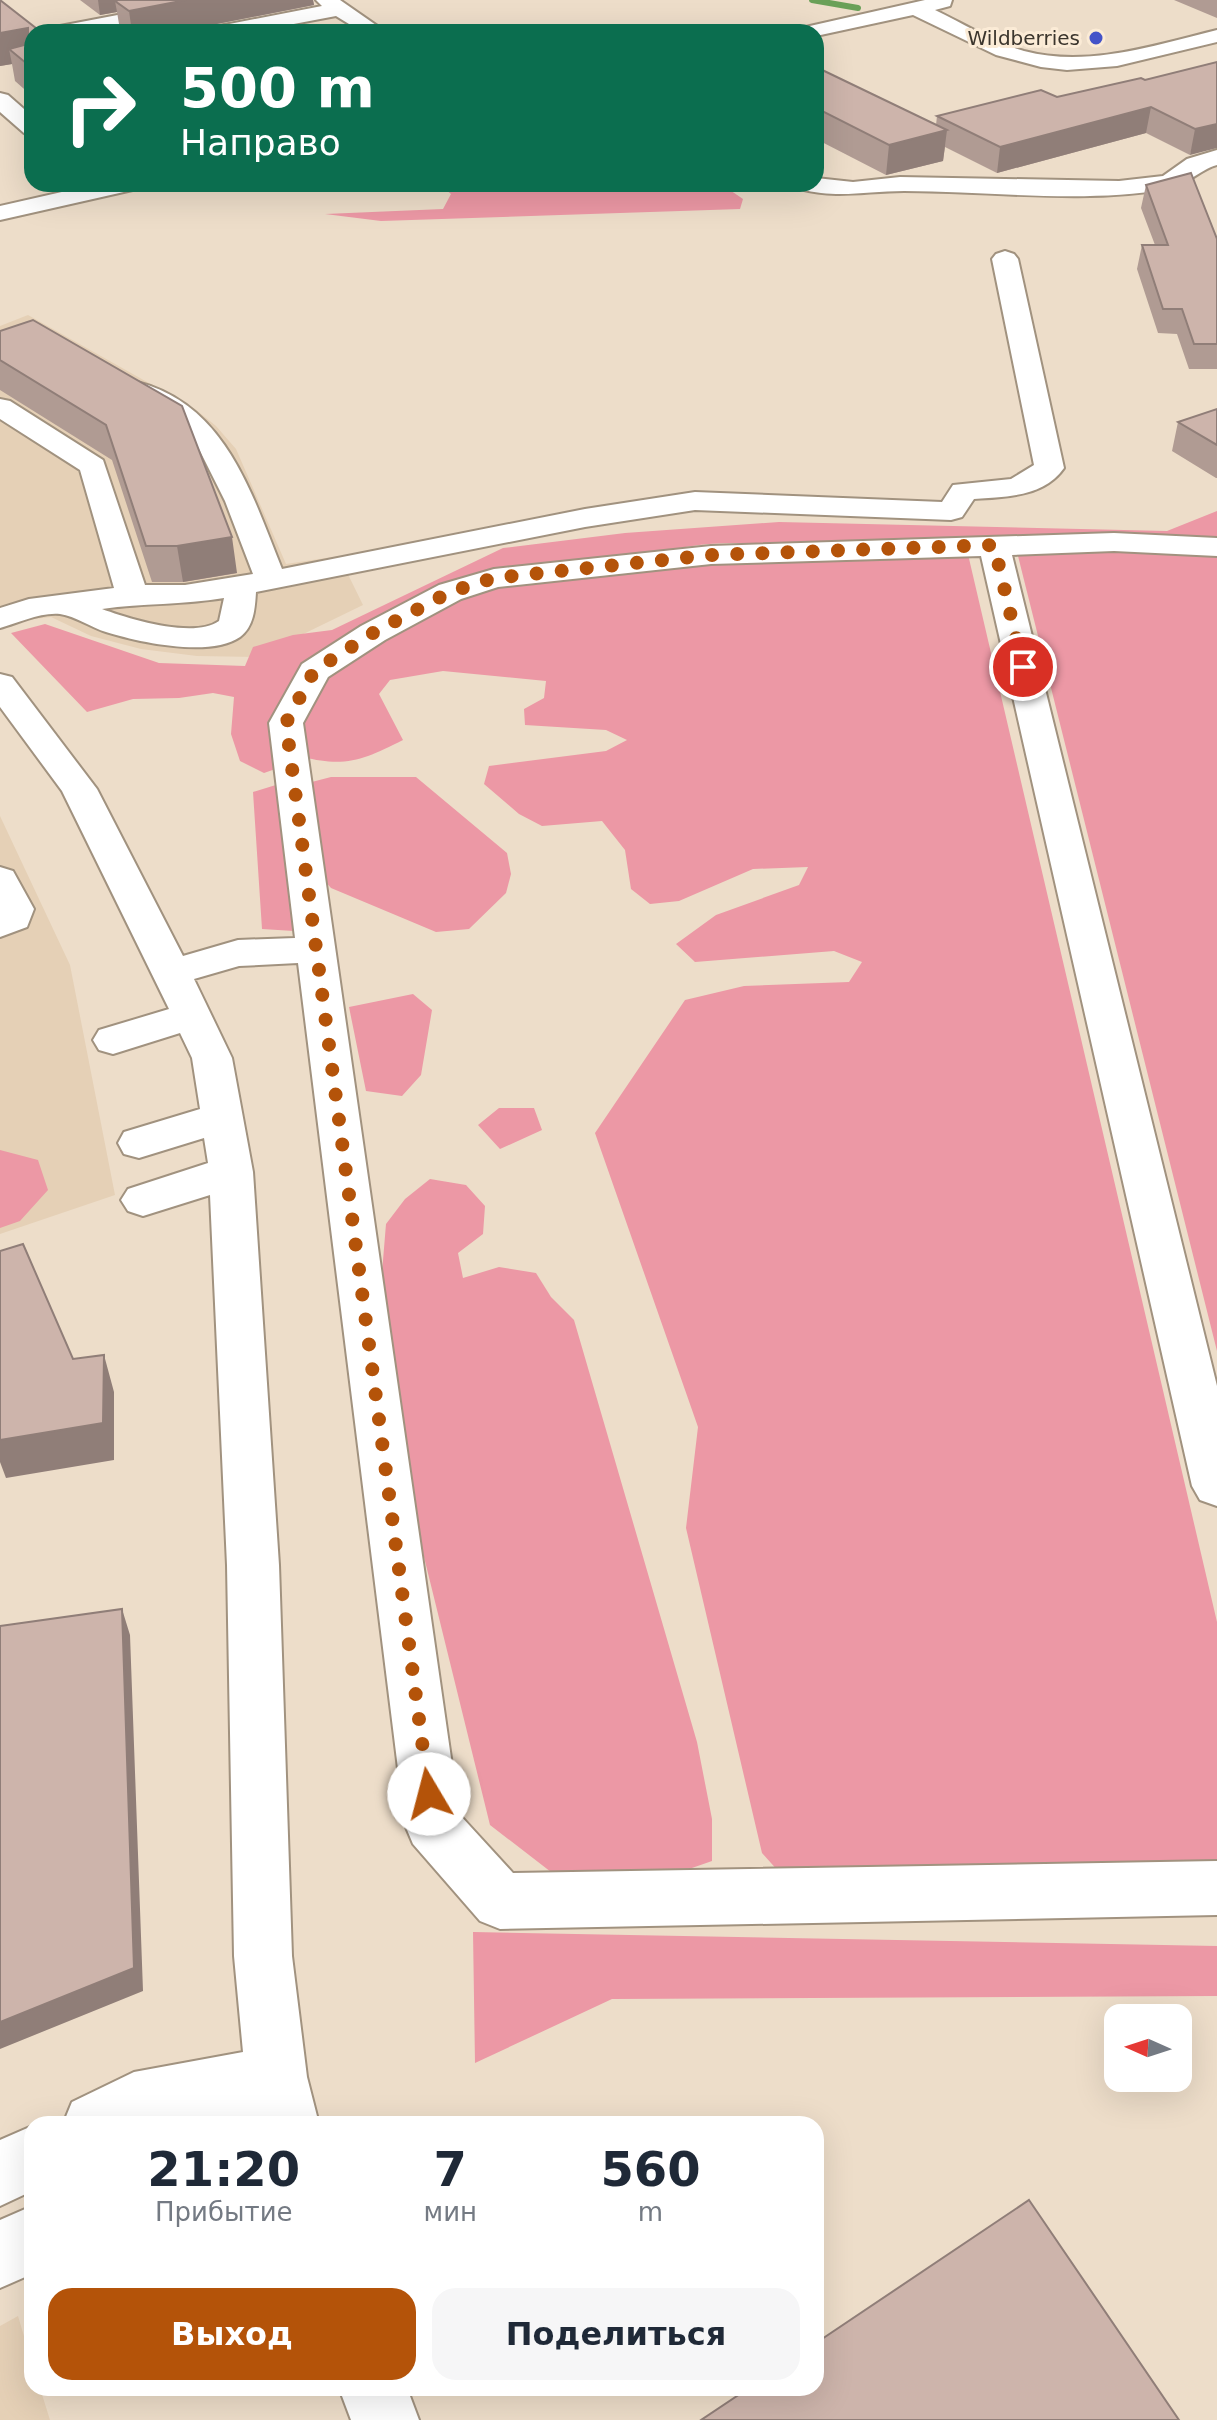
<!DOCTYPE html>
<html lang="ru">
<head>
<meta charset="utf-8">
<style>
	:root { --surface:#fff; --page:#f6f6f7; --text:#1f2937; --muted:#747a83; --accent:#b45309 }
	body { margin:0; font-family:"DejaVu Sans",sans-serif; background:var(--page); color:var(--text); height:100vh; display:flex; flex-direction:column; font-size:30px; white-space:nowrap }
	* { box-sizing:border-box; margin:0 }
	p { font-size:26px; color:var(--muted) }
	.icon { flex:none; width:44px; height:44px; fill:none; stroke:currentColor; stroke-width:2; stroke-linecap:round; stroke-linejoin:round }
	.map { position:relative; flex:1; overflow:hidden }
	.details { position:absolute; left:24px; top:2116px; width:800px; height:280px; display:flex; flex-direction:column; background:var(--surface); border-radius:24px; box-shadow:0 8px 32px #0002 }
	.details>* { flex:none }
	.guide { position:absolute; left:24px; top:24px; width:800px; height:168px; border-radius:24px; box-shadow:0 8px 32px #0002; background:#0b6e4f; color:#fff; overflow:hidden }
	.needle { width:52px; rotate:273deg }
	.tools { position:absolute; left:1104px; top:2004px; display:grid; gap:16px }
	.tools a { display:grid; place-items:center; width:88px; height:88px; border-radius:16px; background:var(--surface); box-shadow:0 8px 32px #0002; font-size:40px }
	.pin { position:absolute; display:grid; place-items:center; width:68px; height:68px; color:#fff; margin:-34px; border:4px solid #fff; border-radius:50%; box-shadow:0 2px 8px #0007 }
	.me { position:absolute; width:88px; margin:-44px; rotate:352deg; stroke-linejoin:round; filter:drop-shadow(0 0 6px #0008) }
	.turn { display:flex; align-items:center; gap:28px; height:168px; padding:0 24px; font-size:36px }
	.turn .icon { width:104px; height:104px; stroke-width:2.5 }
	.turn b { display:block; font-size:56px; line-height:68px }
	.eta { display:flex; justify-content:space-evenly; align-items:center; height:136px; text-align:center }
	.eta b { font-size:48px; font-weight:600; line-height:56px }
	.action { display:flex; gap:16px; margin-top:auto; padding:16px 24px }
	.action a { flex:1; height:92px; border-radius:24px; background:var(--accent); color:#fff; font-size:32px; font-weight:600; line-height:92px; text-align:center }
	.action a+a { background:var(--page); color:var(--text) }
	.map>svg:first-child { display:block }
	.built { fill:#e5d0b6 }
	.green { fill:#ec98a5 }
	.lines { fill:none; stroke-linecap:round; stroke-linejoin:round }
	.stream { stroke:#6aa058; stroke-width:6 }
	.minor-casing { stroke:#a1927f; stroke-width:4 }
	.minor { fill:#fff; fill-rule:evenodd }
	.wall { fill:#b09b93 }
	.shaded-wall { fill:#907e78 }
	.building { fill:#cdb4ab; stroke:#907e78; stroke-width:2 }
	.route { stroke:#b45309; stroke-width:14; stroke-dasharray:0 25.2 }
	.poi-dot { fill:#4453c8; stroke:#fbebd6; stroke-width:3 }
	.labels { text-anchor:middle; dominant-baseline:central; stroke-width:6; stroke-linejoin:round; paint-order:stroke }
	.far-poi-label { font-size:20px; fill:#3b352d; stroke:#fbebd6; text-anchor:end }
</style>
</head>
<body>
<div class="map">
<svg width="1217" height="2420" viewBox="0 0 1217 2420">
	<rect width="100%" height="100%" fill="#edddc9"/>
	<path class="built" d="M 28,315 L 195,409 L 216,426 L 236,449 L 286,564 L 339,556 L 363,605 L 256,657 L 197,656 L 141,649 L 91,636 L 51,617 L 8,622 L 0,611 L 0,326 Z
		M 0,816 L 70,965 L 115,1195 L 0,1234 Z
		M 18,2316 L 32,2363 L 32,2388 L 40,2388 L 50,2420 L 0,2420 L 0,2326 Z"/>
	<path class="green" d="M 439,184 L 721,184 L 743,199 L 740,209 L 381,221 L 325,214 L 443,209 L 451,194 Z
		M 1217,511 L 1217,540 L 775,546 C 735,540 688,543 648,556 L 492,573 L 308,667 L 284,766 L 264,773 L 240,761 L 231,734 L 234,697 L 213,693 L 179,698 L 133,699 L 87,712 L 11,633 L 45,624 L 159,663 L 245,666 L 253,647 L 293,635 L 332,630 L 503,548 L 625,533 L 779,522 L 1167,531 Z
		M 1044,549 L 1217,553 L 1217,1351 L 1017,552 Z
		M 967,550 L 1217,1622 L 1217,1861 L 780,1873 L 762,1853 L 686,1528 L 698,1427 L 595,1133 L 685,1000 L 744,986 L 849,982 L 862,962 L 834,951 L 695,962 L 676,944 L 716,915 L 799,885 L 808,867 L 753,869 L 679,901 L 650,904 L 631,889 L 625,850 L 602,821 L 542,826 L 519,814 L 484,784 L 489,766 L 606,751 L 627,740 L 606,730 L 525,725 L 524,709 L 544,698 L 546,681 L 443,671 L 390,680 L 379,694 L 403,740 C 365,759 346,768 303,757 L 293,725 L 317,677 L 484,581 L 718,561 Z
		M 331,777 L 416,777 L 507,853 L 511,874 L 506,893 L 469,929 L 436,932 L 331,888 L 316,871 L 304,784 Z
		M 279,784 L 290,802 L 294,931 L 262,929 L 253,792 Z
		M 413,994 L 432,1010 L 421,1075 L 402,1096 L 366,1091 L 349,1007 Z
		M 499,1108 L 534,1108 L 542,1130 L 500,1149 L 478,1125 Z
		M 0,1150 L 38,1160 L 48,1190 L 20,1221 L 0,1228 Z
		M 430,1179 L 466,1185 L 485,1206 L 483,1234 L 458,1253 L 463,1278 L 499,1267 L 536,1273 L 551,1297 L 574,1320 L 697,1742 L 712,1819 L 712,1861 L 669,1876 L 551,1872 L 490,1825 L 375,1358 L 386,1224 L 405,1199 Z
		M 473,1932 L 1217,1946 L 1217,1996 L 612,1999 L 475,2063 Z"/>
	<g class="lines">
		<path class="stream" d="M 812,0 L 858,8"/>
		<g class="minor-casing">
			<path id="minor" d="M 196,0 L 238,0 L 228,6 L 92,32 L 50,32 L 60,26 Z
				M 316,0 L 340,0 L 386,32 L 362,32 L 336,16 L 251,32 L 209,32 L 219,26 L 322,6 Z
				M 925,0 L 952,0 L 950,6 L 935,10 C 964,24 993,42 1024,51 C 1088,68 1155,45 1217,30 L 1217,42 L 1117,66 L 1067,70 L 1041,67 L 996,55 L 913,15 L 816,36 L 816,32 L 798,32 L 801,28 Z
				M 0,93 L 8,95 L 32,116 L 32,135 L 24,133 L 0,112 Z
				M 1217,150 L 1217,165 C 1199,170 1186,186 1168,189 C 1082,204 991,191 904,191 C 866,191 838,199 800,189 L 796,184 L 816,184 L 816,178 L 853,182 L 900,177 L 1119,181 L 1163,176 L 1187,159 Z
				M 97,184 L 141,184 L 137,189 L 0,220 L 0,206 Z
				M 1005,251 L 1014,254 L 1018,259 L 1064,468 C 1044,497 1005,497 974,499 L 962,517 L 951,520 L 695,510 L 585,527 L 256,592 C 255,608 254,627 240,637 C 210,658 138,642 106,632 C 92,628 75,616 60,614 C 41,612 18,623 0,628 L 0,608 L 29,599 L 114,588 L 80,470 L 0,419 L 0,399 L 10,401 L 103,460 L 145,585 L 185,585 L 253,574 L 225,501 L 199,449 L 175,425 L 127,396 L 123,390 L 127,384 L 137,382 C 226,404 252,495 282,569 L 585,509 L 695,492 L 942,502 L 953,485 L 1011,479 L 1034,465 L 992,259 L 996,254 ZM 224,598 L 219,621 C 194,639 129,619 102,609 C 143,603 183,605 224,598 Z
				M 1114,533 L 1217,538 L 1217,556 L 1114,551 L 1012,555 L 1217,1386 L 1217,1506 L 1200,1500 L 1192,1486 L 981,556 L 711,564 L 498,587 L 461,599 L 385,640 L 328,677 L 303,723 L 459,1814 L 513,1873 L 1217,1861 L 1217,1915 L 500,1929 L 480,1921 L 413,1844 L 405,1825 L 298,963 L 239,966 L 194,979 L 232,1058 L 253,1172 L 279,1565 L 292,1956 L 307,2077 L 319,2124 L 63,2124 L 72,2102 L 134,2072 L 243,2052 L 234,1956 L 227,1565 L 210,1195 L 143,1216 L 128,1211 L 121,1200 L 128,1189 L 208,1163 L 204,1138 L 139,1158 L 124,1154 L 118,1143 L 124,1132 L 200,1109 L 192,1058 L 180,1033 L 113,1054 L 99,1050 L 93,1040 L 99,1030 L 169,1009 L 62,791 L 0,707 L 0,674 L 12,677 L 97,789 L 183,956 L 238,940 L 295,938 L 269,723 L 302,664 L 361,626 L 439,585 L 494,569 L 711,546 Z
				M 0,867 L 13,871 L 34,909 L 27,927 L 0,937 Z
				M 32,2126 L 32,2191 L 0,2206 L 0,2140 Z
				M 32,2206 L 32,2274 L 0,2288 L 0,2220 Z
				M 339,2388 L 407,2388 L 419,2420 L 351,2420 Z"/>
		</g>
		<use href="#minor" class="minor"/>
	</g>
	<path class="wall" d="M 0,0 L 32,32 L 32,96 L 15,81 L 12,64 L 0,66 Z
		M 80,0 L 313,0 L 314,5 L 176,32 L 123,32 L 120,30 L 117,12 L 100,15 Z
		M 1174,0 L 1217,0 L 1217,18 Z
		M 1217,62 L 1190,155 L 1146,133 L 997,173 L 945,147 L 943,161 L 886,175 L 816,139 L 816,67 L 936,125 L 937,116 L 1057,97 L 1145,80 Z
		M 1146,185 L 1217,239 L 1217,369 L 1189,369 L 1177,334 L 1158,333 L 1137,269 L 1142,245 L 1155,245 L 1141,208 Z
		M 33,320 L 237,573 L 183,582 L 152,582 L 112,460 L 0,390 L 0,331 Z
		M 1217,409 L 1217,478 L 1216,478 L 1172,451 L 1178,422 Z"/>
	<path class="shaded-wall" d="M 98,0 L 180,0 L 115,1 L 117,12 L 100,15 Z
		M 186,0 L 313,0 L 314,5 L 176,32 L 132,32 L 129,11 Z
		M 28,28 L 32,50 L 9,49 L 12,64 L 0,66 L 0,33 Z
		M 1151,107 L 1146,133 L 997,173 L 1000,147 Z
		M 1217,124 L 1217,148 L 1190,155 L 1195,129 Z
		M 947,130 L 943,161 L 886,175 L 889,145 Z
		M 232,537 L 237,573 L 183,582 L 177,546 Z
		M 104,1355 L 114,1392 L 114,1460 L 6,1478 L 0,1462 L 0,1440 Z
		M 122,1609 L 130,1635 L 143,1991 L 0,2049 L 0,2022 Z"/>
	<path class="building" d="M 0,0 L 41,32 L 32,32 L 32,68 L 9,49 L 28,44 L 28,28 L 0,33 Z
		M 118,0 L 186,0 L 129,11 L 115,1 Z
		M 1217,62 L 1217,124 L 1195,129 L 1151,107 L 1000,147 L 937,116 L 1041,90 L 1057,97 L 1141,78 L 1145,80 Z
		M 816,67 L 947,130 L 889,145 L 816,108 Z
		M 1191,173 L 1217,239 L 1217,344 L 1194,344 L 1182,309 L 1163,309 L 1142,245 L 1168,245 L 1146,185 Z
		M 33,320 L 182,406 L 232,537 L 177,546 L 146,546 L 106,425 L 0,360 L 0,331 Z
		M 1217,409 L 1217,445 L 1178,422 Z
		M 23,1244 L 73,1359 L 104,1355 L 103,1423 L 0,1440 L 0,1251 Z
		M 122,1609 L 134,1968 L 0,2022 L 0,1626 Z
		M 1029,2200 L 1179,2420 L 701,2420 L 749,2388 L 816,2388 L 816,2343 Z"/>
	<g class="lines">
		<path class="route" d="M 429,1794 L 286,723 L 314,671 L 373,633 L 450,592 L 494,578 L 711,555 L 994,545 L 1023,667"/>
	</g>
	<circle class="poi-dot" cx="1096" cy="38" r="8"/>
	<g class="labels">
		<g class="far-poi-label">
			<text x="1080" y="38">Wildberries</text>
		</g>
	</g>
</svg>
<div class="tools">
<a><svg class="needle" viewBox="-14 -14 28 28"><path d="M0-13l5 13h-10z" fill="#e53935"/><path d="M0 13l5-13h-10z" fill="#747a83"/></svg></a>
</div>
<div class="pin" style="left:1023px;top:667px;background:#d93025"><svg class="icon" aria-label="arrive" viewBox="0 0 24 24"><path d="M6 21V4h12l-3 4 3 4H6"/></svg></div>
<svg class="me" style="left:429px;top:1794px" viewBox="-20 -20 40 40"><circle r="19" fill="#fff"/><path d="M0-13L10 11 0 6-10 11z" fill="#b45309"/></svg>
<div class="guide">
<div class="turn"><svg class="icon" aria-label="right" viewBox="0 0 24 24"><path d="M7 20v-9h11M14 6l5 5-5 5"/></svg><div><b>500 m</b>Направо</div></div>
</div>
<section class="details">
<div class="eta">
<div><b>21:20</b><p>Прибытие</p></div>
<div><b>7</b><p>мин</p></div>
<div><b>560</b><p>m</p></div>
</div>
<div class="action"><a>Выход</a><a>Поделиться</a></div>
</section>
</div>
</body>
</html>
